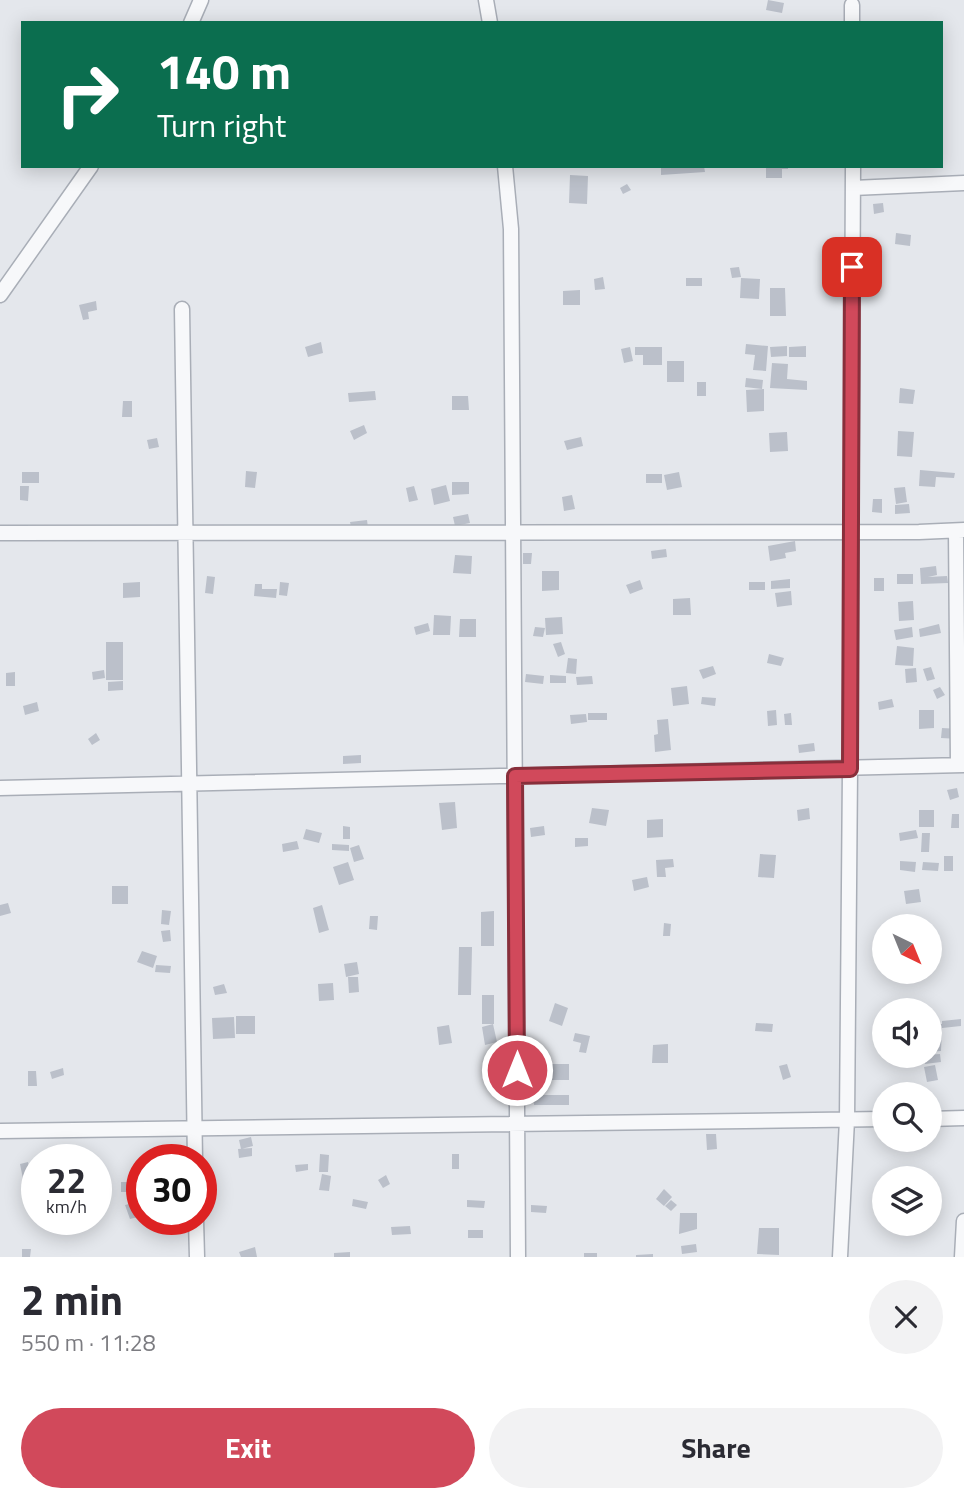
<!DOCTYPE html>
<html lang="en">
<head>
<meta charset="utf-8">
<style>
	:root { --surface:#fff; --page:#f2f2f3; --text:#2b2b33; --muted:#7c7c81; --accent:#d1495b }
	body { margin:0; font-family:"Titillium Web",sans-serif; background:var(--page); color:var(--text); height:100vh; display:flex; flex-direction:column; font-size:26px; white-space:nowrap }
	* { box-sizing:border-box; margin:0 }
	p { font-size:23px; color:var(--muted) }
	.icon { flex:none; width:38px; height:38px; fill:none; stroke:currentColor; stroke-width:2; stroke-linecap:round; stroke-linejoin:round }
	.map { position:relative; height:1257px; overflow:hidden }
	.sheet { display:flex; flex-direction:column; background:var(--surface); flex:1 }
	.sheet>* { flex:none }
	.top-card { position:absolute; left:21px; top:21px; width:922px; height:147px; border-radius:0px; box-shadow:0 4px 18px #0003; background:#0b6e4f; color:#fff; overflow:hidden }
	.needle { width:46px; rotate:137deg }
	.controls { position:absolute; left:872px; top:914px; display:grid; gap:14px }
	.controls a { display:grid; place-items:center; width:70px; height:70px; border-radius:50%; background:var(--surface); box-shadow:0 4px 18px #0003; font-size:35px }
	.speed { position:absolute; left:21px; top:1144px; display:flex; gap:14px; font-size:35px; font-weight:700; text-align:center }
	.speed>* { display:grid; place-content:center; width:91px; height:91px; border-radius:50%; background:var(--surface); box-shadow:0 4px 18px #0003; line-height:1 }
	.speed small { font-size:18px; font-weight:400 }
	.speed .limit { border:10px solid #d22; background:#fff; color:#111 }
	.pin { position:absolute; display:grid; place-items:center; width:60px; height:60px; color:#fff; margin:-30px; border-radius:14px; box-shadow:0 4px 10px #0006 }
	.me { position:absolute; width:77px; margin:-38px; rotate:0deg; stroke-linejoin:round; filter:drop-shadow(0 0 5px #0008) }
	.turn { display:flex; align-items:center; gap:24px; height:147px; padding:0 21px; font-size:32px }
	.turn .icon { width:91px; height:91px; stroke-width:2.5 }
	.turn b { display:block; font-size:49px; line-height:60px }
	.round { display:grid; place-items:center; flex:none; width:74px; height:74px; border-radius:37px; background:var(--page) }
	.head { display:flex; align-items:center; justify-content:space-between; height:119px; padding:0 21px }
	h1 { font-size:42px; font-weight:700; line-height:52px }
	.primary-button { display:flex; gap:14px; margin-top:auto; padding:14px 21px }
	.primary-button a { flex:1; height:80px; border-radius:42px; background:var(--accent); color:#fff; font-size:28px; font-weight:700; line-height:80px; text-align:center }
	.primary-button a+a { background:var(--page); color:var(--text) }
	.map>svg:first-child { display:block }
	.building { fill:#bbc0ca }
	.lines { fill:none; stroke-linecap:round; stroke-linejoin:round }
	.minor-casing { stroke:#a9aeb7; stroke-width:17 }
	.minor { stroke:#f7f8fa; stroke-width:14 }
	.route-casing { stroke:#882f3b; stroke-width:18 }
	.route { stroke:#d1495b; stroke-width:12 }
</style>
</head>
<body>
<div class="map">
<svg width="964" height="1257" viewBox="0 0 964 1257">
	<rect width="100%" height="100%" fill="#e4e7ec"/>
	<path class="building" d="M 768,0 L 784,3 L 782,13 L 766,10 Z
		M 661,166 L 704,166 L 705,172 L 661,175 Z
		M 766,166 L 788,166 L 788,169 L 782,169 L 782,178 L 766,178 Z
		M 570,175 L 588,176 L 587,204 L 569,203 Z
		M 627,184 L 631,190 L 623,194 L 620,188 Z
		M 883,203 L 884,212 L 874,214 L 873,204 Z
		M 896,233 L 911,235 L 910,246 L 895,244 Z
		M 739,267 L 741,277 L 732,278 L 730,268 Z
		M 603,277 L 605,289 L 595,290 L 594,279 Z
		M 686,278 L 702,278 L 702,286 L 686,286 Z
		M 741,278 L 760,279 L 759,299 L 740,298 Z
		M 770,288 L 785,288 L 786,316 L 770,316 Z
		M 580,290 L 580,305 L 563,305 L 563,291 Z
		M 96,301 L 97,310 L 88,312 L 89,319 L 83,320 L 79,305 Z
		M 321,342 L 323,353 L 308,357 L 305,347 Z
		M 746,344 L 768,346 L 766,371 L 753,370 L 755,355 L 745,354 Z
		M 787,346 L 787,356 L 771,357 L 770,347 Z
		M 806,346 L 806,357 L 789,357 L 789,347 Z
		M 630,347 L 633,361 L 624,363 L 621,349 Z
		M 635,347 L 662,347 L 662,365 L 643,365 L 643,355 L 635,355 Z
		M 667,361 L 684,361 L 684,382 L 667,382 Z
		M 772,363 L 788,364 L 787,379 L 807,381 L 807,390 L 770,388 Z
		M 746,378 L 763,380 L 762,389 L 745,387 Z
		M 697,382 L 706,382 L 706,396 L 697,396 Z
		M 900,388 L 915,390 L 913,404 L 899,403 Z
		M 764,389 L 764,411 L 747,412 L 746,390 Z
		M 375,391 L 376,400 L 349,402 L 348,393 Z
		M 452,396 L 468,396 L 469,410 L 452,410 Z
		M 123,401 L 132,401 L 132,417 L 122,417 Z
		M 364,425 L 367,433 L 354,440 L 350,431 Z
		M 898,431 L 914,432 L 912,457 L 897,456 Z
		M 787,432 L 788,451 L 770,452 L 769,433 Z
		M 581,437 L 583,446 L 567,450 L 564,441 Z
		M 157,438 L 159,447 L 149,449 L 147,440 Z
		M 920,470 L 955,473 L 954,478 L 936,477 L 935,487 L 919,486 Z
		M 246,471 L 257,472 L 255,488 L 245,487 Z
		M 22,472 L 39,472 L 39,483 L 22,483 Z
		M 679,472 L 682,487 L 667,490 L 664,475 Z
		M 646,474 L 662,474 L 662,483 L 646,483 Z
		M 452,482 L 469,482 L 469,494 L 452,495 Z
		M 446,485 L 450,501 L 434,505 L 431,489 Z
		M 20,486 L 29,486 L 28,501 L 20,500 Z
		M 414,486 L 418,500 L 409,502 L 406,488 Z
		M 905,487 L 907,502 L 896,504 L 894,488 Z
		M 572,495 L 575,509 L 564,511 L 562,497 Z
		M 873,499 L 882,499 L 882,513 L 872,512 Z
		M 909,504 L 910,513 L 895,514 L 895,505 Z
		M 468,514 L 470,523 L 455,526 L 453,517 Z
		M 367,520 L 368,528 L 352,531 L 350,522 Z
		M 795,541 L 796,551 L 785,553 L 786,558 L 770,561 L 768,546 Z
		M 666,549 L 667,557 L 652,559 L 651,551 Z
		M 523,553 L 532,553 L 531,564 L 523,564 Z
		M 455,555 L 472,556 L 471,574 L 453,573 Z
		M 936,566 L 937,575 L 928,577 L 947,576 L 948,583 L 921,584 L 920,568 Z
		M 542,571 L 559,571 L 559,590 L 542,591 Z
		M 897,574 L 913,574 L 913,584 L 897,584 Z
		M 207,576 L 215,577 L 213,594 L 205,593 Z
		M 874,578 L 884,578 L 884,591 L 874,591 Z
		M 790,579 L 790,588 L 771,589 L 771,581 Z
		M 640,580 L 643,589 L 630,594 L 626,585 Z
		M 140,582 L 140,597 L 123,598 L 123,583 Z
		M 280,582 L 289,583 L 287,596 L 279,595 Z
		M 749,582 L 765,582 L 765,590 L 749,590 Z
		M 255,584 L 262,584 L 262,589 L 277,589 L 276,598 L 254,596 Z
		M 791,591 L 792,605 L 777,607 L 775,593 Z
		M 690,598 L 691,615 L 673,615 L 673,599 Z
		M 913,601 L 914,620 L 899,621 L 898,602 Z
		M 434,615 L 451,616 L 450,635 L 433,635 Z
		M 562,617 L 563,634 L 546,635 L 545,618 Z
		M 460,619 L 476,619 L 476,637 L 459,637 Z
		M 428,623 L 430,631 L 416,635 L 414,627 Z
		M 939,624 L 941,633 L 920,637 L 919,629 Z
		M 535,627 L 545,628 L 543,637 L 533,636 Z
		M 912,627 L 913,637 L 896,640 L 894,630 Z
		M 106,642 L 123,642 L 123,680 L 106,680 Z
		M 561,642 L 565,654 L 558,657 L 553,644 Z
		M 897,646 L 914,648 L 913,666 L 895,665 Z
		M 769,654 L 784,658 L 781,666 L 767,663 Z
		M 568,658 L 577,659 L 576,674 L 566,673 Z
		M 713,666 L 716,674 L 703,679 L 699,670 Z
		M 931,667 L 935,679 L 927,681 L 923,669 Z
		M 916,668 L 917,682 L 906,683 L 905,669 Z
		M 104,670 L 105,678 L 93,680 L 92,672 Z
		M 15,672 L 15,686 L 6,686 L 6,673 Z
		M 526,674 L 544,676 L 543,684 L 525,682 Z
		M 550,675 L 566,676 L 566,683 L 550,683 Z
		M 592,676 L 593,684 L 577,685 L 576,677 Z
		M 123,681 L 123,690 L 108,691 L 108,682 Z
		M 687,686 L 689,704 L 673,706 L 671,688 Z
		M 940,687 L 945,695 L 937,699 L 933,690 Z
		M 702,697 L 716,698 L 715,706 L 701,704 Z
		M 892,699 L 894,707 L 879,710 L 878,702 Z
		M 37,702 L 39,711 L 25,715 L 23,706 Z
		M 776,710 L 777,725 L 768,726 L 767,711 Z
		M 919,710 L 934,710 L 934,728 L 919,729 Z
		M 588,713 L 607,713 L 607,720 L 588,720 Z
		M 791,713 L 792,725 L 785,725 L 784,714 Z
		M 586,714 L 587,722 L 571,724 L 570,715 Z
		M 668,719 L 671,750 L 655,752 L 654,735 L 658,734 L 657,720 Z
		M 942,728 L 960,729 L 959,739 L 941,738 Z
		M 96,733 L 100,740 L 92,745 L 88,739 Z
		M 814,743 L 815,751 L 799,753 L 798,745 Z
		M 361,755 L 361,763 L 343,764 L 343,756 Z
		M 957,788 L 959,797 L 950,800 L 947,790 Z
		M 455,802 L 457,828 L 442,830 L 439,803 Z
		M 592,808 L 609,810 L 606,826 L 589,823 Z
		M 809,808 L 810,819 L 798,821 L 797,810 Z
		M 919,810 L 934,810 L 934,827 L 919,827 Z
		M 952,814 L 959,814 L 959,828 L 951,828 Z
		M 663,819 L 663,837 L 647,838 L 647,820 Z
		M 343,826 L 350,827 L 350,839 L 343,839 Z
		M 544,826 L 545,835 L 531,837 L 530,828 Z
		M 306,829 L 322,833 L 319,843 L 303,839 Z
		M 916,830 L 918,838 L 900,841 L 899,833 Z
		M 922,833 L 930,833 L 929,852 L 921,852 Z
		M 575,838 L 588,838 L 588,846 L 575,847 Z
		M 297,841 L 299,849 L 283,852 L 282,844 Z
		M 332,844 L 349,845 L 349,851 L 332,850 Z
		M 359,845 L 364,859 L 354,862 L 350,848 Z
		M 760,854 L 776,855 L 774,878 L 758,877 Z
		M 944,856 L 953,856 L 953,871 L 944,871 Z
		M 673,859 L 674,867 L 665,868 L 666,877 L 657,877 L 656,860 Z
		M 900,861 L 916,862 L 915,872 L 900,870 Z
		M 348,862 L 354,880 L 339,885 L 333,867 Z
		M 923,862 L 939,863 L 938,871 L 922,870 Z
		M 647,877 L 649,887 L 634,891 L 632,880 Z
		M 112,886 L 128,886 L 128,904 L 112,904 Z
		M 919,889 L 921,902 L 906,904 L 904,891 Z
		M 8,903 L 11,913 L 0,916 L 0,905 Z
		M 322,905 L 329,930 L 319,933 L 313,908 Z
		M 162,910 L 171,911 L 169,925 L 161,924 Z
		M 494,911 L 494,946 L 481,946 L 481,912 Z
		M 370,916 L 378,916 L 377,930 L 369,929 Z
		M 664,923 L 671,924 L 670,936 L 663,936 Z
		M 170,930 L 171,941 L 163,942 L 161,931 Z
		M 938,933 L 941,944 L 929,947 L 929,935 Z
		M 459,947 L 472,947 L 471,995 L 458,995 Z
		M 142,951 L 157,956 L 153,968 L 137,962 Z
		M 357,962 L 359,974 L 346,977 L 344,964 Z
		M 156,965 L 171,966 L 170,973 L 155,972 Z
		M 348,977 L 358,977 L 359,992 L 349,993 Z
		M 333,983 L 334,1000 L 319,1001 L 318,984 Z
		M 224,984 L 227,993 L 215,995 L 213,987 Z
		M 482,995 L 494,995 L 494,1024 L 482,1024 Z
		M 555,1003 L 568,1008 L 562,1026 L 549,1021 Z
		M 236,1016 L 255,1016 L 255,1034 L 236,1034 Z
		M 234,1017 L 235,1038 L 213,1039 L 212,1018 Z
		M 961,1019 L 961,1026 L 942,1028 L 941,1051 L 929,1052 L 929,1024 L 942,1024 L 942,1021 Z
		M 756,1023 L 773,1024 L 772,1032 L 755,1031 Z
		M 493,1024 L 497,1042 L 485,1045 L 482,1027 Z
		M 449,1025 L 452,1043 L 439,1045 L 437,1027 Z
		M 575,1033 L 590,1036 L 586,1053 L 579,1052 L 581,1043 L 573,1041 Z
		M 668,1044 L 668,1063 L 652,1063 L 653,1045 Z
		M 940,1054 L 941,1062 L 925,1064 L 925,1055 Z
		M 531,1064 L 569,1064 L 569,1080 L 552,1080 L 552,1074 L 531,1074 Z
		M 787,1064 L 791,1077 L 783,1080 L 779,1066 Z
		M 935,1065 L 938,1080 L 927,1082 L 924,1067 Z
		M 63,1068 L 64,1075 L 52,1079 L 50,1072 Z
		M 28,1071 L 36,1071 L 37,1086 L 28,1086 Z
		M 533,1095 L 569,1095 L 569,1105 L 534,1105 Z
		M 706,1134 L 716,1134 L 717,1149 L 707,1150 Z
		M 251,1137 L 253,1146 L 241,1149 L 239,1140 Z
		M 252,1148 L 252,1156 L 239,1158 L 238,1149 Z
		M 320,1154 L 329,1155 L 328,1172 L 319,1172 Z
		M 452,1154 L 459,1154 L 459,1169 L 452,1169 Z
		M 28,1162 L 31,1177 L 23,1179 L 20,1164 Z
		M 308,1164 L 308,1170 L 296,1172 L 295,1165 Z
		M 138,1165 L 142,1165 L 142,1179 L 138,1179 Z
		M 322,1174 L 331,1176 L 329,1191 L 319,1190 Z
		M 386,1175 L 390,1184 L 383,1188 L 378,1180 Z
		M 121,1182 L 137,1182 L 137,1192 L 121,1192 Z
		M 664,1189 L 672,1197 L 664,1206 L 656,1199 Z
		M 353,1199 L 368,1202 L 366,1209 L 352,1206 Z
		M 467,1200 L 485,1201 L 484,1208 L 467,1207 Z
		M 671,1200 L 677,1205 L 671,1211 L 665,1206 Z
		M 133,1203 L 138,1217 L 130,1219 L 125,1205 Z
		M 531,1205 L 547,1206 L 546,1213 L 531,1212 Z
		M 680,1213 L 697,1213 L 697,1229 L 679,1234 Z
		M 901,1223 L 919,1223 L 919,1227 L 901,1228 Z
		M 410,1226 L 411,1234 L 392,1235 L 391,1227 Z
		M 759,1228 L 779,1228 L 779,1255 L 757,1254 Z
		M 468,1230 L 483,1230 L 483,1238 L 468,1238 Z
		M 696,1244 L 697,1252 L 682,1254 L 681,1246 Z
		M 255,1247 L 257,1257 L 241,1257 L 239,1252 Z
		M 22,1249 L 31,1249 L 30,1257 L 22,1257 Z
		M 350,1252 L 350,1257 L 334,1257 L 334,1253 Z
		M 584,1253 L 597,1253 L 597,1257 L 584,1257 Z
		M 653,1254 L 653,1257 L 636,1257 L 636,1255 Z"/>
	<g class="lines">
		<g class="minor-casing">
			<path id="minor" d="M 486,0 L 490,23
				M 852,5 L 852,23
				M 191,23 L 201,0
				M 505,166 L 511,229 L 518,1257
				M 853,188 L 964,183
				M 0,295 L 91,166
				M 182,309 L 195,1160
				M 956,531 L 958,765
				M 0,533 L 919,532 L 964,530
				M 0,788 L 964,765
				M 929,1119 L 964,1118
				M 0,1131 L 884,1119
				M 196,1220 L 197,1257
				M 840,1257 L 847,1120 L 850,769 L 853,166
				M 962,1257 L 964,1221"/>
		</g>
		<use href="#minor" class="minor"/>
	</g>
	<g class="lines">
		<g class="route-casing">
			<path id="route" d="M 517,1070 L 515,776 L 850,769 L 852,267"/>
		</g>
		<use href="#route" class="route"/>
	</g>
</svg>
<div class="controls">
<a><svg class="needle" viewBox="-14 -14 28 28"><path d="M0-13l5 13h-10z" fill="#e53935"/><path d="M0 13l5-13h-10z" fill="#7c7c81"/></svg></a>
<a><svg class="icon" aria-label="sound" viewBox="0 0 24 24"><path d="M4 9h4l5-4v14l-5-4H4zM17 9q2 3 0 6"/></svg></a>
<a><svg class="icon" aria-label="search" viewBox="0 0 24 24"><circle cx="10" cy="10" r="6"/><path d="M15 15l6 6"/></svg></a>
<a><svg class="icon" aria-label="layers" viewBox="0 0 24 24"><path d="M12 4l9 5-9 5-9-5zM3 14l9 5 9-5"/></svg></a>
</div>
<div class="speed"><div>22<small>km/h</small></div><div class="limit">30</div></div>
<div class="pin" style="left:852px;top:267px;background:#d93025"><svg class="icon" aria-label="arrive" viewBox="0 0 24 24"><path d="M6 21V4h12l-3 4 3 4H6"/></svg></div>
<svg class="me" style="left:517px;top:1070px" viewBox="-20 -20 40 40"><circle r="17" fill="#d1495b" stroke="#fff" stroke-width="3"/><path d="M0-11L8 9 0 5-8 9z" fill="#fff"/></svg>
<div class="top-card">
<div class="turn"><svg class="icon" aria-label="right" viewBox="0 0 24 24"><path d="M7 20v-9h11M14 6l5 5-5 5"/></svg><div><b>140 m</b>Turn right</div></div>
</div>
</div>
<section class="sheet">
<div class="head"><div><h1>2 min</h1><p>550 m · 11:28</p></div><a class="round"><svg class="icon" aria-label="close" viewBox="0 0 24 24"><path d="M6 6l12 12M18 6L6 18"/></svg></a></div>
<div class="primary-button"><a>Exit</a><a>Share</a></div>
</section>
</body>
</html>
